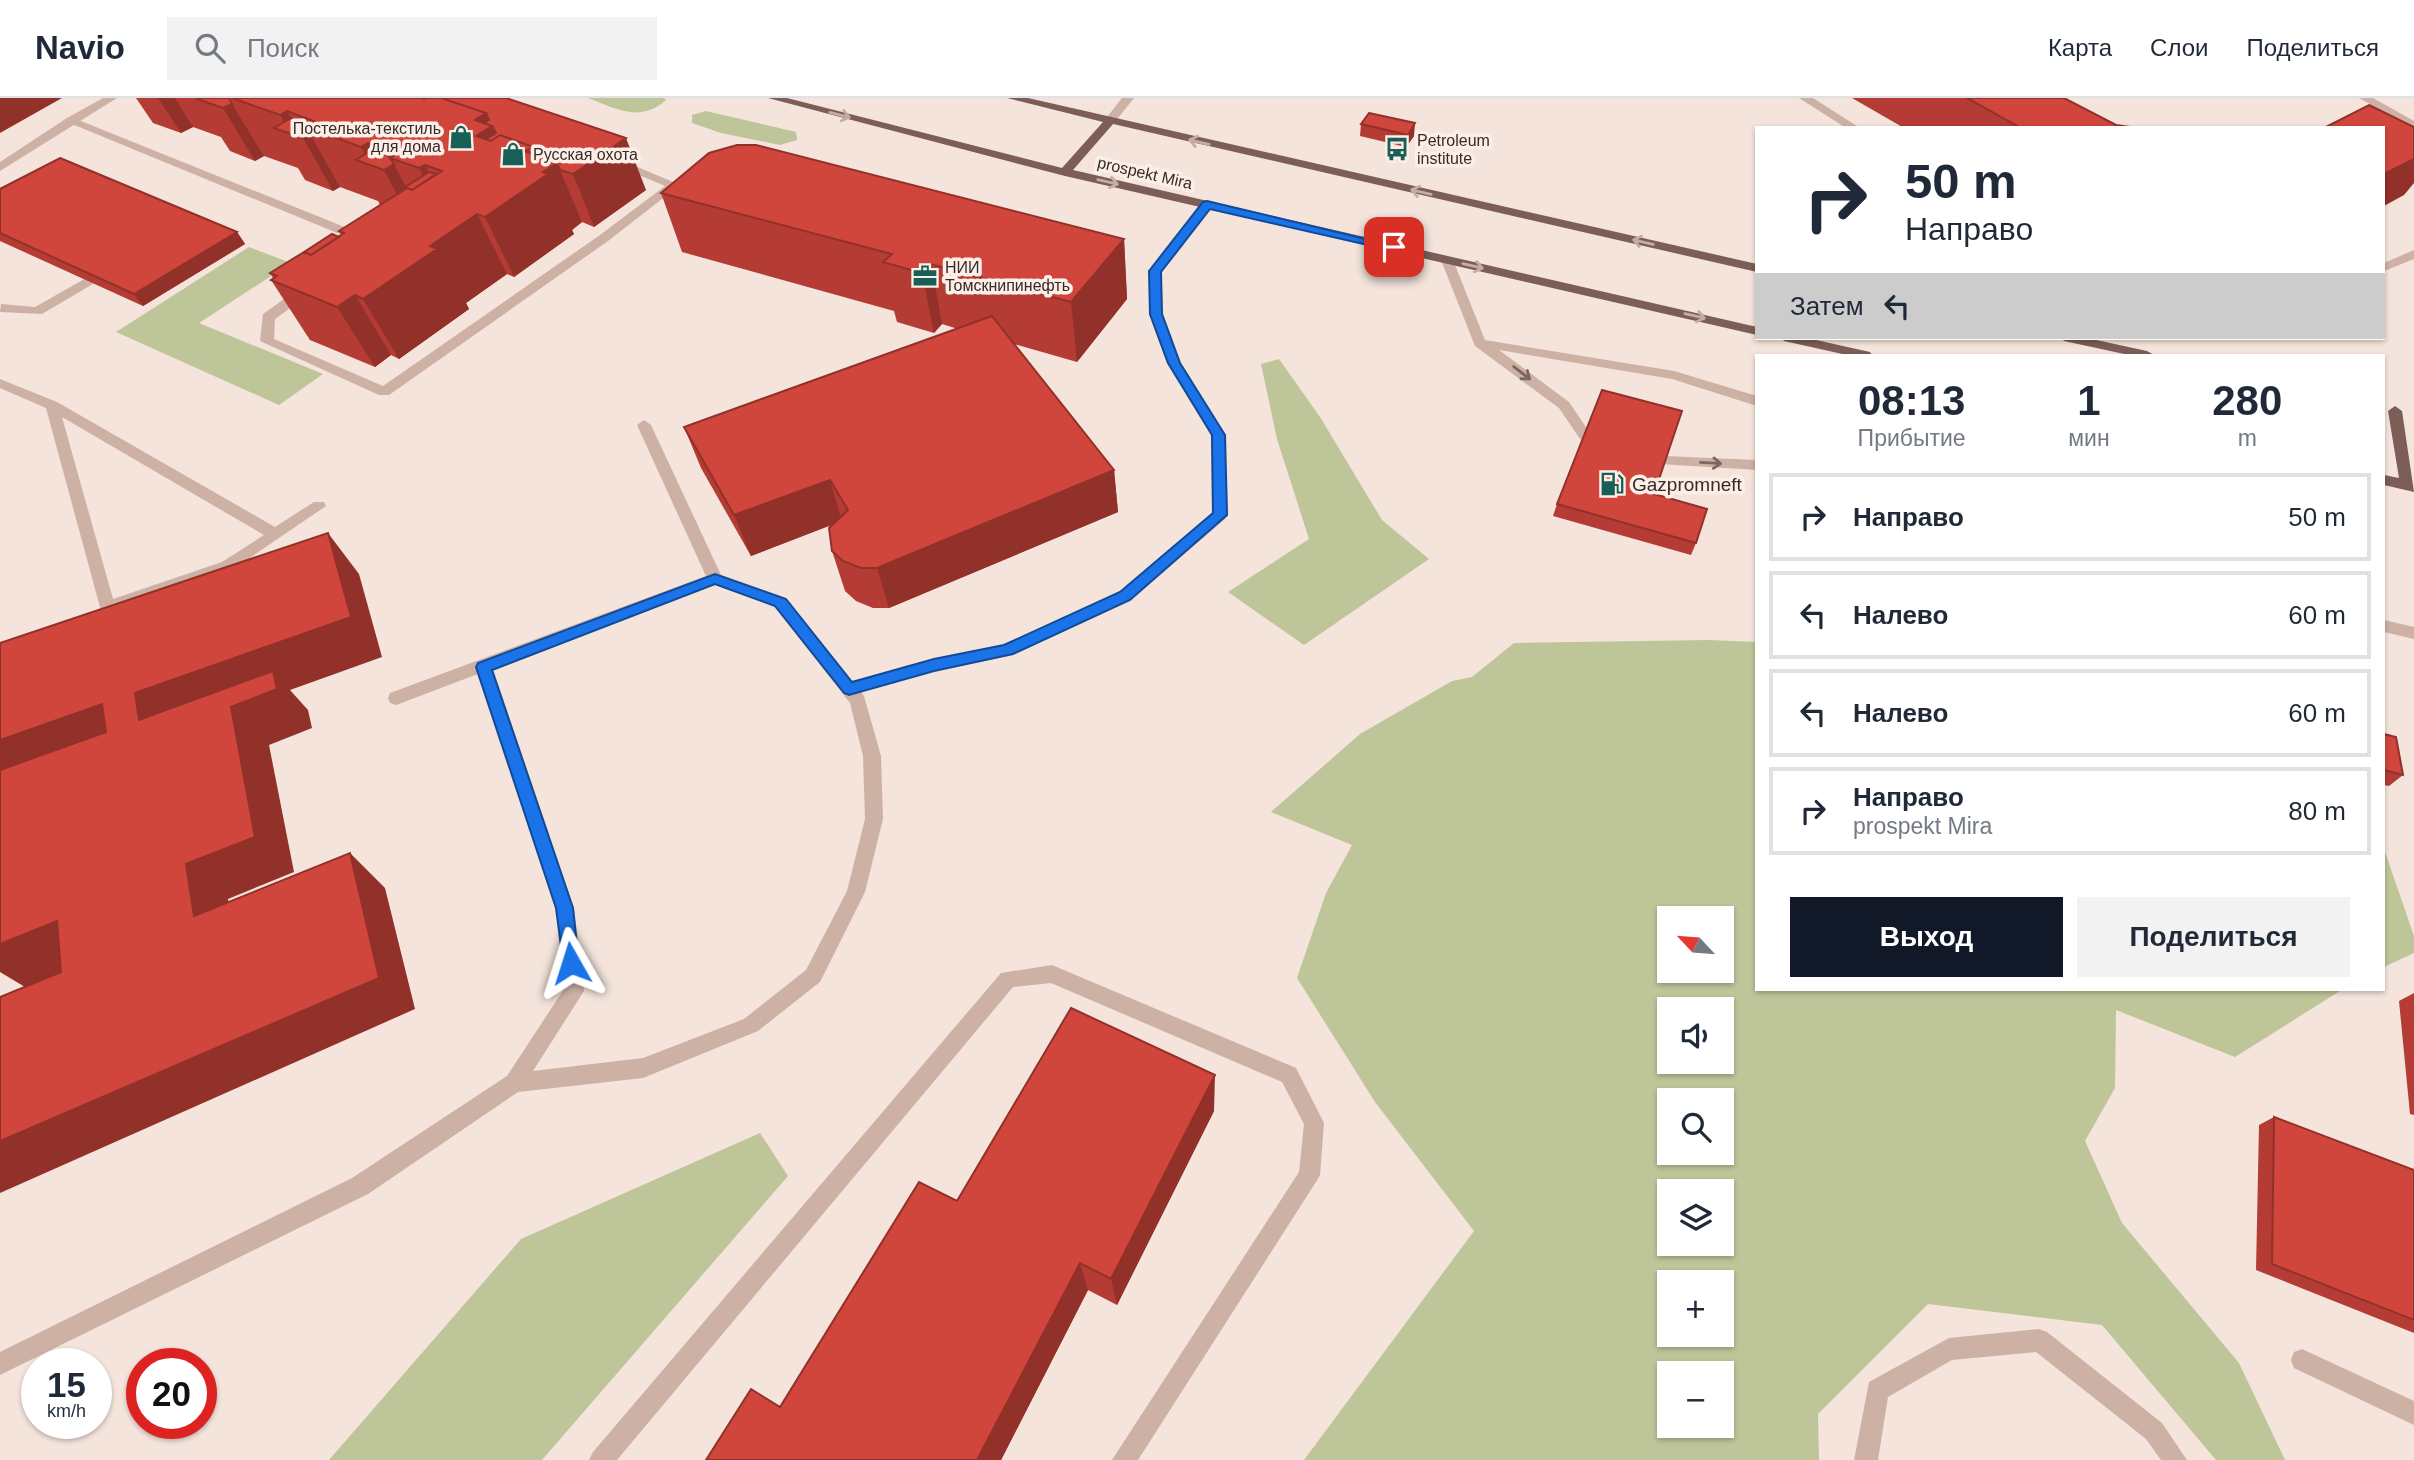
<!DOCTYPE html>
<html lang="ru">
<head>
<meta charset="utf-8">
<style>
	:root { --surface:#fff; --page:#f2f2f3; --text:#1f2937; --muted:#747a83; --line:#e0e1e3; --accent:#111827 }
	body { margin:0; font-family:Helvetica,sans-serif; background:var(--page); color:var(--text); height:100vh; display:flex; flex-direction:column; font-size:26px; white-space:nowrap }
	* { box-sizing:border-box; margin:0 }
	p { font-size:23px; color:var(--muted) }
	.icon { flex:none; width:38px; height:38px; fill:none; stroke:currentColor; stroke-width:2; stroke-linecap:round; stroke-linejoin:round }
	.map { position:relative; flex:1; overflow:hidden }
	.side { position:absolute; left:1755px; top:256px; width:630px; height:637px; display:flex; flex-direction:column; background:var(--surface); border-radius:0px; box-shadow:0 2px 5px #0004 }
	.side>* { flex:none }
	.guide { position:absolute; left:1755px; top:28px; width:630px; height:214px; border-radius:0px; box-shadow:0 2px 5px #0004; background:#fff; color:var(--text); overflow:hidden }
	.needle { width:46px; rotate:296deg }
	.tools { position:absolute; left:1657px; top:808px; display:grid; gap:14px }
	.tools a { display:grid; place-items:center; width:77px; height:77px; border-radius:0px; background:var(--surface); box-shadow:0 2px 5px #0004; font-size:35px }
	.speed { position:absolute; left:21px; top:1250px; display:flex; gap:14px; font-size:35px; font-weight:700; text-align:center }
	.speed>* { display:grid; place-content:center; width:91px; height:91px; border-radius:50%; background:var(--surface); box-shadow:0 2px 5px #0004; line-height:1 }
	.speed small { font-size:18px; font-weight:400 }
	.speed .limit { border:10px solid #d22; background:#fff; color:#111 }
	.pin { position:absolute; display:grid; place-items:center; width:60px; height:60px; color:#fff; margin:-30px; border-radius:14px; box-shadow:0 4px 10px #0006 }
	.me { position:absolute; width:77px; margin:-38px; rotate:354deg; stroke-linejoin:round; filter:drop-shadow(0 0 5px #0008) }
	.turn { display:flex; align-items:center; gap:24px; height:147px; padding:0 35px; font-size:32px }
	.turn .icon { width:91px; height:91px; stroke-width:2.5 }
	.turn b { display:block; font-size:49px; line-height:60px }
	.then { display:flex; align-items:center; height:66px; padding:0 35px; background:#0003; gap:14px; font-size:26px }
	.eta { display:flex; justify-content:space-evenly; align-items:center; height:119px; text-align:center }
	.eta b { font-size:42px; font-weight:700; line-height:49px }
	.action { display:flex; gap:14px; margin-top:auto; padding:14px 35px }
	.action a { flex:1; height:80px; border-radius:0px; background:var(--accent); color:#fff; font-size:28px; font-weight:700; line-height:80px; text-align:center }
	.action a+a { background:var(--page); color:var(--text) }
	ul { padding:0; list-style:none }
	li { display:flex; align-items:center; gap:21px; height:88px; margin:0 14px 10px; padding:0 21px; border:4px solid var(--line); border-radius:0px }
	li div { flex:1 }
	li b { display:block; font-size:26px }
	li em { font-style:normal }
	header { display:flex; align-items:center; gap:42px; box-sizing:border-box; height:98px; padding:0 35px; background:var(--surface); border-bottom:2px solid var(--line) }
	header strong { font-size:33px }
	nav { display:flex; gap:38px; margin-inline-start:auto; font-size:24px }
	.search { width:490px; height:63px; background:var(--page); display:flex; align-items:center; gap:18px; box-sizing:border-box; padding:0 24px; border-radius:0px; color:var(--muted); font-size:26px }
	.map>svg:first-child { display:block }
	.green { fill:#bec599; fill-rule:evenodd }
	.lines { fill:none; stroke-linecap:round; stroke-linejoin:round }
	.service { fill:#ceb1a5; fill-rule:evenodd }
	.minor { fill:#ceb1a5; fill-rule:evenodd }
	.tertiary { fill:#ceb1a5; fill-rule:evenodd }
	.primary { fill:#7c5d57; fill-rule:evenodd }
	.wall { fill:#b43c34 }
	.shaded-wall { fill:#92312a }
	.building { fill:#d1463c; stroke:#92312a; stroke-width:2 }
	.oneway { stroke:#c2ada7 }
	.oneway2 { stroke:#7c6760 }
	.route { fill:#1a73e8; stroke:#114b97; stroke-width:2 }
	.labels { text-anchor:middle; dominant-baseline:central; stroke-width:7; stroke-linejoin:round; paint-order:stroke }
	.far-poi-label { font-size:16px; fill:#392a27; stroke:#fbefe8; text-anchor:start }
	.far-street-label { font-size:16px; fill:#392a27; stroke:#fbefe8 }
	.poi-label { font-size:19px; fill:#392a27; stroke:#fbefe8; text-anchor:start }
</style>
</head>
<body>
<header>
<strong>Navio</strong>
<div class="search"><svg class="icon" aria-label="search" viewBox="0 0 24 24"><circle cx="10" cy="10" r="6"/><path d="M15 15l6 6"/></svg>Поиск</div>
<nav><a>Карта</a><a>Слои</a><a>Поделиться</a></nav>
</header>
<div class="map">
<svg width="2414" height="1362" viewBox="0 0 2414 1362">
	<rect width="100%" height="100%" fill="#f4e4db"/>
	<path class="green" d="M 588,0 L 664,0 L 666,2 C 640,25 617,11 588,0 Z
		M 706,13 L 796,34 L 797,42 L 780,47 L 721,35 L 692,25 L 692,17 Z
		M 249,149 L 291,165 L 199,225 L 323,276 L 279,307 L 116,234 Z
		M 1279,261 L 1320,319 L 1382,422 L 1429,461 L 1304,547 L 1228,494 L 1309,441 L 1277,341 L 1261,266 Z
		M 1709,542 L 1757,544 L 1757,891 L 2343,891 L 2235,959 L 2116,912 L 2115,990 L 2085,1043 L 2122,1125 L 2239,1265 L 2285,1362 L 2216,1362 L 2102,1227 L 1928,1206 L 1818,1316 L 1819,1362 L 1304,1362 L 1474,1133 L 1375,1004 L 1297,880 L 1326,795 L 1352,747 L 1271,714 L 1360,636 L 1452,583 L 1472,579 L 1514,545 ZM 1670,821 L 1722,821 L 1722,873 L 1670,873 ZM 1670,912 L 1722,912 L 1722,964 L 1670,964 ZM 1670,1003 L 1722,1003 L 1722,1055 L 1670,1055 ZM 1670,1094 L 1722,1094 L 1722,1146 L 1670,1146 ZM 1670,1185 L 1722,1185 L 1722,1237 L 1670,1237 ZM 1670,1276 L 1722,1276 L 1722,1328 L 1670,1328 Z
		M 2384,751 L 2414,838 L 2414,855 L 2384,869 Z
		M 760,1035 L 788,1078 L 542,1362 L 329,1362 L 521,1141 Z"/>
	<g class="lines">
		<path class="service" d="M 1122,0 L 1134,0 L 1114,25 L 1106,25 L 1104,23 Z
			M 1799,0 L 1813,0 L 1860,30 L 1846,30 Z
			M 2359,0 L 2373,0 L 2414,23 L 2414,31 Z
			M 71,19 L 367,138 L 369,141 L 363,145 L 359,144 L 67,24 L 65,22 Z
			M 613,62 L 621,62 L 680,87 L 608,143 L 389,297 L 379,297 L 260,243 L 263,216 L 301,189 L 311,189 L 311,195 L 275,221 L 274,241 L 383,288 L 600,137 L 665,88 L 613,66 Z
			M 2414,152 L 2414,161 L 2384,173 L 2384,165 Z
			M 1447,158 L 1453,162 L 1485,242 L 1674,273 L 1757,298 L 1757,308 L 1672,281 L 1499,252 L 1569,304 L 1592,338 L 1585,343 L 1580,341 L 1559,310 L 1475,248 L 1441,162 Z
			M 88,179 L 94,183 L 93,186 L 42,216 L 0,214 L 1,206 L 35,209 Z
			M 0,281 L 57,304 L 275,429 L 314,404 L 324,404 L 326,408 L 232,472 L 113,513 L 101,513 L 46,310 L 0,290 ZM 62,319 L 264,437 L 222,464 L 113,501 Z
			M 644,322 L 651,327 L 721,477 L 786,500 L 864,598 L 881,658 L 883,721 L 865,794 L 820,884 L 758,933 L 643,980 L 518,994 L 368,1096 L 0,1277 L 0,1254 L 352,1080 L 507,978 L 564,891 L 556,810 L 478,576 L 396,607 L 390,605 L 388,600 L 390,595 L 706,478 L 637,327 ZM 715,487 L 774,508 L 850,605 L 863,658 L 865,721 L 847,793 L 806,872 L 744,921 L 643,960 L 533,973 L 584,893 L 574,810 L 493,571 Z
			M 1665,358 L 1757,362 L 1757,372 L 1660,366 L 1658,363 L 1660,360 Z
			M 2384,522 L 2414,529 L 2414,541 L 2384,534 Z
			M 1052,867 L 1296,970 L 1324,1025 L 1320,1077 L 1316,1084 L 1138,1362 L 1112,1362 L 1299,1074 L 1304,1026 L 1282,984 L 1051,885 L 1013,889 L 617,1362 L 589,1362 L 593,1354 L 1001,875 Z
			M 2039,1231 L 2047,1234 L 2162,1325 L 2187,1362 L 2161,1362 L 2146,1341 L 2036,1254 L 1952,1262 L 1888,1299 L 1878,1362 L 1854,1362 L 1869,1284 L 1949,1240 Z
			M 2302,1251 L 2414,1303 L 2414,1327 L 2294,1270 L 2291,1262 L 2294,1254 Z"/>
		<path class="minor" d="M 1207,103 L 1213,107 L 1161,173 L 1163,216 L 1181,265 L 1225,337 L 1228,417 L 1225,421 L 1131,502 L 1013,557 L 934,573 L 849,597 L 843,596 L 841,591 L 843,586 L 849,585 L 934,561 L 1004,547 L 1119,494 L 1212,415 L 1211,337 L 1167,265 L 1149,216 L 1149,173 L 1203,104 Z"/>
		<path class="tertiary" d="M 103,0 L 117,0 L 0,73 L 0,64 L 67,20 Z"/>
		<path class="primary" d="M 768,0 L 787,0 L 1062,70 L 1103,24 L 1007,0 L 1028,0 L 1757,166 L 1757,174 L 1113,26 L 1073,72 L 1757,229 L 1757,237 L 1065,78 Z
			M 1782,240 L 1807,240 L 1870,254 L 1872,257 L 1847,257 L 1784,243 Z
			M 2062,240 L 2087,240 L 2147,253 L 2154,257 L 2129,257 L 2064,243 Z
			M 2395,308 L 2402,313 L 2414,394 L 2384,387 L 2384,377 L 2399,380 L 2388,313 Z"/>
	</g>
	<path class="wall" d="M 136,0 L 506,0 L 646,92 L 594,129 L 582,124 L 572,132 L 574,136 L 514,179 L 507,176 L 466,205 L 469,211 L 399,261 L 391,257 L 375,269 L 310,242 L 271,182 L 273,180 L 270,175 L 341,137 L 339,133 L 380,107 L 378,103 L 340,89 L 333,93 L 305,82 L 298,70 L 264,58 L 255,63 L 230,53 L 221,39 L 193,29 L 181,35 L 153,25 Z
		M 1852,0 L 2064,0 L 2116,27 L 2137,30 L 1904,30 Z
		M 1361,26 L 1414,38 L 1406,49 L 1360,38 Z
		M 0,91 L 237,134 L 245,146 L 143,208 L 0,143 Z
		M 661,95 L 1124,141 L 1127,201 L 1077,264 L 1014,246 L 1114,372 L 1118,414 L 889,510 L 873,510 L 856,503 L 845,493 L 832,453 L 833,426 L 751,458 L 701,370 L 684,329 L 958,231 L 942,226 L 934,235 L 897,224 L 894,213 L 682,154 Z
		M 1557,406 L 1696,445 L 1691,457 L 1553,418 Z
		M 2384,636 L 2403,677 L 2389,688 L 2384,687 Z
		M 2414,895 L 2414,1017 L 2410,1016 L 2399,903 Z
		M 1214,1013 L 1117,1207 L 1088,1192 L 1001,1362 L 706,1362 L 780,1309 L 957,1103 Z
		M 2274,1019 L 2414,1072 L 2414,1235 L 2256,1172 L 2259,1027 Z"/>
	<path class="shaded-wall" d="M 0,0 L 62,0 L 0,35 Z
		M 158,0 L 175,0 L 193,29 L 181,35 Z
		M 232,6 L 264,58 L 255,63 L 223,10 Z
		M 287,13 L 302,40 L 291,36 L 280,17 Z
		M 486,15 L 492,28 L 543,74 L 557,65 L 582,124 L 572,132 L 574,136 L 514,179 L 485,119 L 475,22 Z
		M 1415,25 L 1414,38 L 1406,49 L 1408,37 Z
		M 310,36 L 340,89 L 333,93 L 303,40 Z
		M 626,40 L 646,92 L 594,129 L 573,76 Z
		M 368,45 L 383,72 L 372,68 L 361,49 Z
		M 2414,61 L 2414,85 L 2404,97 L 2384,108 L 2384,76 Z
		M 394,66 L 410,97 L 399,93 L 415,123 L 412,125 L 384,72 Z
		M 425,67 L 435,86 L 477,116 L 507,176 L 466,205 L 469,211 L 399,261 L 363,201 L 355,197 L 391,257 L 375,269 L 337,209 L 315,164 L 430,148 L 429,90 L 419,70 Z
		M 237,134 L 245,146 L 143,208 L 134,196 Z
		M 1124,141 L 1127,201 L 1077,264 L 1071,204 Z
		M 931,166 L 942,226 L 934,235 L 922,175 Z
		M 1114,372 L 1118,414 L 889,510 L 877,470 Z
		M 830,382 L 842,423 L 751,458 L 734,417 Z
		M 328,435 L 359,476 L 382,559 L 290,592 L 308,612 L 312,630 L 269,647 L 294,774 L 228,801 L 237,852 L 194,818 L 186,766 L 139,622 L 135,595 Z
		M 102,606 L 145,644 L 0,697 L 0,642 Z
		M 350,755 L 385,790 L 415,911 L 0,1095 L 0,1043 Z
		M 57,823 L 106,857 L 25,889 L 0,874 L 0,846 Z
		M 1215,977 L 1214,1013 L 1117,1207 L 1111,1181 Z
		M 1080,1165 L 1088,1192 L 1001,1362 L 977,1362 Z"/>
	<path class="building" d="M 198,0 L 229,0 L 232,6 L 223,10 L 197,1 Z
		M 232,0 L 421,0 L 424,1 L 426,0 L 441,0 L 486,15 L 475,22 L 492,28 L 476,38 L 491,43 L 500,37 L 533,49 L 525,53 L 557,65 L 543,74 L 548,76 L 485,119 L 477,116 L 430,148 L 437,151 L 363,201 L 355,197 L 337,209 L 271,182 L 277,178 L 270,175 L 304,154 L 311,157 L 344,135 L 339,133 L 407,90 L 412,92 L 442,73 L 425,67 L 419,70 L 390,60 L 397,55 L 368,45 L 361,49 L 306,29 L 316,24 L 287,13 L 280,17 Z
		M 441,0 L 506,0 L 626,40 L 573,76 L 560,72 L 557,65 L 534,57 L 536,56 L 526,53 L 533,49 L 500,37 L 491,43 L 486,41 L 496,35 L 492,28 L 484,25 L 489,22 L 486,15 Z
		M 1967,0 L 2064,0 L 2116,27 L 2137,30 L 2021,30 Z
		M 2369,7 L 2414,29 L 2414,61 L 2384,76 L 2384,30 L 2324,30 Z
		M 1369,15 L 1415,25 L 1408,37 L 1361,26 Z
		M 291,20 L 310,27 L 306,29 L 310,36 L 303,40 L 274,30 Z
		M 737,47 L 756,47 L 1124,141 L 1071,204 L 931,166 L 922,175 L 883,164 L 892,156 L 661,95 L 709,55 Z
		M 372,52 L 391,59 L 390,60 L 394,66 L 384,72 L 356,62 Z
		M 60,60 L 237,134 L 134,196 L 0,135 L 0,91 Z
		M 429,74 L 436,76 L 412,92 L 407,90 L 401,94 L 399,93 Z
		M 332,136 L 339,139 L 311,157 L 304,154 Z
		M 992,218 L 1114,372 L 877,470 L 861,470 L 843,463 L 832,453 L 829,430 L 848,412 L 830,382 L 734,417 L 684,329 Z
		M 1602,292 L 1682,313 L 1654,396 L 1707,411 L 1696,445 L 1557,406 Z
		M 328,435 L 351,519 L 135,595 L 139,622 L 273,573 L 277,591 L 231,609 L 255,739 L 186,766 L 194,818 L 350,755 L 379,880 L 0,1043 L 0,899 L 61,874 L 57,823 L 0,846 L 0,672 L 106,634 L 102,606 L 0,642 L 0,545 Z
		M 2384,636 L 2396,639 L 2403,677 L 2384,672 Z
		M 1071,910 L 1215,977 L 1111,1181 L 1080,1165 L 977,1362 L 706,1362 L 751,1291 L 780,1309 L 919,1084 L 957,1103 Z
		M 2274,1019 L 2414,1072 L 2414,1222 L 2272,1166 Z"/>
	<defs><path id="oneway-shaft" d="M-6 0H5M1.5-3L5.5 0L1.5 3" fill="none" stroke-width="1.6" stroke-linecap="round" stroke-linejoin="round" transform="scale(1.75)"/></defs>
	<g class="oneway">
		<use href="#oneway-shaft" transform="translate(840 17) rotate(14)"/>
		<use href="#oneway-shaft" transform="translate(1199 44) rotate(-167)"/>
		<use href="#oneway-shaft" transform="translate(1108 84) rotate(13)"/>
		<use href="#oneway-shaft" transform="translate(1421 94) rotate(-167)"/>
		<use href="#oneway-shaft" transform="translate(1643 144) rotate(-167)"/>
		<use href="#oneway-shaft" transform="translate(1473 168) rotate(13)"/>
		<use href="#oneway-shaft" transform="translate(1695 218) rotate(13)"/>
	</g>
	<g class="oneway2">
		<use href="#oneway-shaft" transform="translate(1522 275) rotate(38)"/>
		<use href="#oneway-shaft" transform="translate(1711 365) rotate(3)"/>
	</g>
	<path class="route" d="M 1207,103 L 1399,149 L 1394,153 L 1210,111 L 1161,174 L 1162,216 L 1180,265 L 1225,337 L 1227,417 L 1130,502 L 1013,556 L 934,573 L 849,597 L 844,595 L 775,508 L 715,486 L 492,572 L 573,810 L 579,865 L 577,871 L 571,873 L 564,871 L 556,810 L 476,569 L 478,565 L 715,476 L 786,501 L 852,584 L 934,561 L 1004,547 L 1120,494 L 1213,415 L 1212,337 L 1168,265 L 1150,216 L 1149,173 L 1203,104 Z"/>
	<defs>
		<g id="shop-bare" transform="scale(1.89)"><path d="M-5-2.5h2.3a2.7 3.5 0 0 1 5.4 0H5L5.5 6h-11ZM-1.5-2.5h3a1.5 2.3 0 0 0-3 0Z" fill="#185f57" stroke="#fbefe8" stroke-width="2.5" paint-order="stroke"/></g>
		<g id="bus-bare" transform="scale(1.89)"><path d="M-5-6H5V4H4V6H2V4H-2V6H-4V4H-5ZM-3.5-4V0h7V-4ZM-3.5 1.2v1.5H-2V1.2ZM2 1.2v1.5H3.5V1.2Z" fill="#185f57" stroke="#fbefe8" stroke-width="2.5" paint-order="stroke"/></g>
		<g id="office-bare" transform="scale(1.89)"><path d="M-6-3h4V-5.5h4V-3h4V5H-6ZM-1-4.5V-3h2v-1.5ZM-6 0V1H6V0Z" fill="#185f57" stroke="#fbefe8" stroke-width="2.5" paint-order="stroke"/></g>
		<g id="fuel-bare" transform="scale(1.89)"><path d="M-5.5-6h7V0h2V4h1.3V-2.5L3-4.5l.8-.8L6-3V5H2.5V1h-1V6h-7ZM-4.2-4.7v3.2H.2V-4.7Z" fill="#185f57" stroke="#fbefe8" stroke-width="2.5" paint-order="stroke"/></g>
	</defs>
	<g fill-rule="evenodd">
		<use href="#shop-bare" x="461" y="39"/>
		<use href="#bus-bare" x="1397" y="51"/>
		<use href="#shop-bare" x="513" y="56"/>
		<use href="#office-bare" x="925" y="178"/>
		<use href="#fuel-bare" x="1612" y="386"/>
	</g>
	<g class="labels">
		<g class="far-poi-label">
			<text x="441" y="30" text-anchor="end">Постелька-текстиль<tspan x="441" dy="18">для дома</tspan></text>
			<text x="1417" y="42">Petroleum<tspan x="1417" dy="18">institute</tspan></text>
			<text x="533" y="56">Русская охота</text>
			<text x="945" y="169">НИИ<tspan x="945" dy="18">Томскнипинефть</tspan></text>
		</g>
		<g class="far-street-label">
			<text transform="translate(1145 75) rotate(13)">prospekt Mira</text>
		</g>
		<g class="poi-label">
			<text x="1632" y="386">Gazpromneft</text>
		</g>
	</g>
</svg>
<div class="tools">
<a><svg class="needle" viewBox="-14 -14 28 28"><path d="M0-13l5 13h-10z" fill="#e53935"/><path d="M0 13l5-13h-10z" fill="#747a83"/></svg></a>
<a><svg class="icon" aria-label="sound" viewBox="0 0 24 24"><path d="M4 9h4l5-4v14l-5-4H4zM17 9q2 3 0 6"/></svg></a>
<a><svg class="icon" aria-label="search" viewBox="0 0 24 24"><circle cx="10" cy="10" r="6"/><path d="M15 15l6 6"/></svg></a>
<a><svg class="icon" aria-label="layers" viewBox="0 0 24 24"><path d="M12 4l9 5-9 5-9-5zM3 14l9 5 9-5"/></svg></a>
<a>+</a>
<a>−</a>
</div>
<div class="speed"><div>15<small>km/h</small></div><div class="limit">20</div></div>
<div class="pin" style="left:1394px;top:149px;background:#d93025"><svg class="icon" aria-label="arrive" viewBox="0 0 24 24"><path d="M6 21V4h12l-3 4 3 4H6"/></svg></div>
<svg class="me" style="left:571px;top:865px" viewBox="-20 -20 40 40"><path d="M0-17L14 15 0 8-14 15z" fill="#1a73e8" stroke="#fff" stroke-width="4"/></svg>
<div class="guide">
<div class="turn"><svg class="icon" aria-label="right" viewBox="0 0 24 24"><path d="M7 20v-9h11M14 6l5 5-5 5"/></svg><div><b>50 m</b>Направо</div></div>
<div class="then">Затем<svg class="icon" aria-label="left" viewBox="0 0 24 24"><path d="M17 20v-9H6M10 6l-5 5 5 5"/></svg></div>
</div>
<section class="side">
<div class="eta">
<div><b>08:13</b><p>Прибытие</p></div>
<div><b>1</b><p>мин</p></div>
<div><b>280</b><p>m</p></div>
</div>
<ul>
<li><svg class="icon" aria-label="right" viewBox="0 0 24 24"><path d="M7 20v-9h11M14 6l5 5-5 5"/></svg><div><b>Направо</b></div><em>50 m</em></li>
<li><svg class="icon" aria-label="left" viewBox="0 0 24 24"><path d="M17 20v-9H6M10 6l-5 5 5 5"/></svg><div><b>Налево</b></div><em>60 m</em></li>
<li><svg class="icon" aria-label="left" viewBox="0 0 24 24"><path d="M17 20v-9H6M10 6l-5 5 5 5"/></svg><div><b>Налево</b></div><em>60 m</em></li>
<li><svg class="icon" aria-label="right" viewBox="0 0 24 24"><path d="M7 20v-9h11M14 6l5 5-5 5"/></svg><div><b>Направо</b><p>prospekt Mira</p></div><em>80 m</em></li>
</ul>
<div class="action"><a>Выход</a><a>Поделиться</a></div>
</section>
</div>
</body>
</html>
